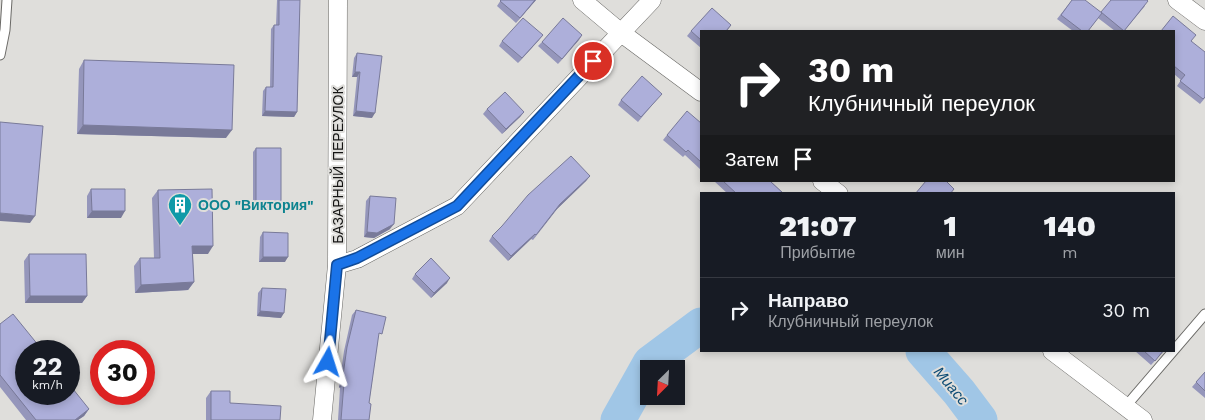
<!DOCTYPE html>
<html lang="ru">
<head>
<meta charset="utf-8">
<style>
	:root { --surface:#171b24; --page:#242831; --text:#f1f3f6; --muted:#9ea1a6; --line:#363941 }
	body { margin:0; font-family:"Work Sans",sans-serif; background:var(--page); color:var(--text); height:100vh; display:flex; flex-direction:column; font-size:19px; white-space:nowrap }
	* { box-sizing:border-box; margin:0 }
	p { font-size:16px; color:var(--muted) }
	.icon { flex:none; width:28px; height:28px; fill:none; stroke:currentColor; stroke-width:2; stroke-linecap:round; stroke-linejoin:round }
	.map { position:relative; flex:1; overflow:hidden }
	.details { position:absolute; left:700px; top:192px; width:475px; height:160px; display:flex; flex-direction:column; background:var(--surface); border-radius:0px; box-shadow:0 2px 8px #0003 }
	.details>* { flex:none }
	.banner { position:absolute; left:700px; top:30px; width:475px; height:152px; border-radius:0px; box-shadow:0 2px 8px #0003; background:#202124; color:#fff; overflow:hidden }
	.needle { width:32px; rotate:204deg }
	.buttons { position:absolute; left:640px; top:360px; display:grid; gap:10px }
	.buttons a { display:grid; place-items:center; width:45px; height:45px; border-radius:0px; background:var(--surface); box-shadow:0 2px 8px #0003; font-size:25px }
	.speed { position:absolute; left:15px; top:340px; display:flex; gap:10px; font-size:25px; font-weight:700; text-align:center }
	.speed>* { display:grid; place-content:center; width:65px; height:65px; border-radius:50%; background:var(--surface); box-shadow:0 2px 8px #0003; line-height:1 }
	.speed small { font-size:12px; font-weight:400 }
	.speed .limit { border:8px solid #d22; background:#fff; color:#111 }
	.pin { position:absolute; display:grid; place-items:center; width:42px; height:42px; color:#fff; margin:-21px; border:2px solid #fff; border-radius:50%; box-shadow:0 1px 5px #0007 }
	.me { position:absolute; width:55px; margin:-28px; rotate:6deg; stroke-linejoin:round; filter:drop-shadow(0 0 4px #0008) }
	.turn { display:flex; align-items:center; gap:18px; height:105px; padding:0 25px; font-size:22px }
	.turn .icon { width:65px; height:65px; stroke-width:2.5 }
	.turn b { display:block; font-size:35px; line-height:42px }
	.then { display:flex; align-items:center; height:48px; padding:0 25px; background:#0003; gap:10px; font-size:19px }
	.eta { display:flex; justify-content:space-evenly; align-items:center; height:85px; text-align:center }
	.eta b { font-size:30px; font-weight:800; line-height:35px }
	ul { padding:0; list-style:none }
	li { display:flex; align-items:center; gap:15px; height:65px; padding:0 25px; border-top:1px solid var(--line) }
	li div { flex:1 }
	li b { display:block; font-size:19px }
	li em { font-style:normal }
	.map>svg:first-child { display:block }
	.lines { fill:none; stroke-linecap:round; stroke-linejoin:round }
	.river { stroke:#a0c6e6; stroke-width:35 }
	.service-casing { stroke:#6a6966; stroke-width:11 }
	.minor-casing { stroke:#6a6966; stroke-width:19 }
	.service { stroke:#fff; stroke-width:9 }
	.minor { stroke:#fff; stroke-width:18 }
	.wall { fill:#9596bb }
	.shaded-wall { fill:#797a99 }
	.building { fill:#adafda; stroke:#797a99 }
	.route-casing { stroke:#114b97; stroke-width:12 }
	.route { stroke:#1a73e8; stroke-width:9 }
	.labels { text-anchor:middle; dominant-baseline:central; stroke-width:4; stroke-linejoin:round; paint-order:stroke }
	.street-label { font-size:14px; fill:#141413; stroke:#dfdedb }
	.culture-label { font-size:14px; font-weight:bold; fill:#0d838f; stroke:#dfdedb; text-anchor:start }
	.water-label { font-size:15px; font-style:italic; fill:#0c4b74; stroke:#dfdedb }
</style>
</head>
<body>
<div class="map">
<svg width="1205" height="420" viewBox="0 0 1205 420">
	<rect width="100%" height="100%" fill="#dfdedb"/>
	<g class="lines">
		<path class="river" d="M 923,351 L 959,392 L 980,420
			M 618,420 L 650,363 L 701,325"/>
		<g class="service-casing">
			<path id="service" d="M 0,55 L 5,30 L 7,0
				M 1126,406 L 1205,314"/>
		</g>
		<g class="minor-casing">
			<path id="minor" d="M 582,0 L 620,32 L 701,92
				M 1177,0 L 1205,21
				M 822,181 L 839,194
				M 337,265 L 357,259 L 457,206 L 652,0
				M 1052,351 L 1143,420
				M 322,420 L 337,265 L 338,0"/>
		</g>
		<use href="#service" class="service"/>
		<use href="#minor" class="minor"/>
	</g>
	<path class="wall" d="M 277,0 L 300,0 L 297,112 L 294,117 L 262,116 L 263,91 L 266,87 L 270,87 L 271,29 L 274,25 L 276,25 Z
		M 501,0 L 536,0 L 516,23 L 497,6 Z
		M 1072,0 L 1101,12 L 1145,6 L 1124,31 L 1115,31 L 1098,18 L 1088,31 L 1073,31 L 1057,19 Z
		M 731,25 L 727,31 L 701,31 L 701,48 L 687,36 L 691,31 Z
		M 1174,31 L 1192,41 L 1205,98 L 1200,104 L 1177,86 L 1181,80 L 1174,74 Z
		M 582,35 L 558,64 L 538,46 L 542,42 Z
		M 539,40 L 518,63 L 499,46 L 502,41 Z
		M 357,53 L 372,118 L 353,116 L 357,77 L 352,77 L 354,58 Z
		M 84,60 L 226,138 L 77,134 L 79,69 Z
		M 658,98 L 638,122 L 618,105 L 621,100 Z
		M 487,109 L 524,112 L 520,117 L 502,134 L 483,114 Z
		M 701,123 L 701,170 L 685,155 L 683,157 L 663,140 L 667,135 Z
		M 256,148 L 281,204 L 279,208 L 253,207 L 253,152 Z
		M 590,176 L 586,181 L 557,209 L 533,240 L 531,239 L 508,261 L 489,241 L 492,236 Z
		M 714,181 L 770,181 L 784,194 L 728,194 Z
		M 91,189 L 121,218 L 87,218 L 87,196 Z
		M 158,190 L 208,254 L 193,254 L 194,282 L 188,290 L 135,293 L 134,266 L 140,258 L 154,258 L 152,198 Z
		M 370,196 L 390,229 L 374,238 L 364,237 L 366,201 Z
		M 263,232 L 285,262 L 259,262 L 260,237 Z
		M 29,254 L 87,296 L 82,303 L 25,303 L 24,261 Z
		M 415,274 L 447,283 L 431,298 L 412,279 Z
		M 262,288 L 281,318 L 257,316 L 258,293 Z
		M 356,310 L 378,339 L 369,403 L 369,420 L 338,420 L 340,388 L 339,387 L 344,351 L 352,315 Z
		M 0,324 L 89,409 L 84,416 L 78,420 L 26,420 L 0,387 Z
		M 1135,351 L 1164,351 L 1151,365 Z
		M 1205,372 L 1205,398 L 1192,387 Z
		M 211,391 L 230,403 L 280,420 L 206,420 L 206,398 Z"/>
	<path class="shaded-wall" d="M 535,0 L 536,0 L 516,23 L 520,18 Z
		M 543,35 L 539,40 L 518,63 L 522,58 Z
		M 582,35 L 579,40 L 558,64 L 562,59 Z
		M 355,72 L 360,72 L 357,77 L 352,77 Z
		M 265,111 L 297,112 L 294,117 L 262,116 Z
		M 356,111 L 375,113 L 372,118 L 353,116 Z
		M 524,112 L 520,117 L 502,134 L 506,129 Z
		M 83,125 L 232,130 L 226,138 L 77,134 Z
		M 590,176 L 586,181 L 557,209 L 533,240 L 560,204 Z
		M 256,203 L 281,204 L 279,208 L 253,207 Z
		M 92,211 L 125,211 L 121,218 L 87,218 Z
		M 0,213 L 35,216 L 30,223 L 0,221 Z
		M 394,224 L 390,229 L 374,238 L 364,237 L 367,232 Z
		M 535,234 L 531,239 L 508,261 L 511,256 Z
		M 192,246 L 213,246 L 208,254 L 187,254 Z
		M 263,257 L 288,257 L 285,262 L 259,262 Z
		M 450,278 L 447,283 L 431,298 L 434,293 Z
		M 194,282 L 188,290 L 135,293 L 141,285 Z
		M 30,296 L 87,296 L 82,303 L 25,303 Z
		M 260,311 L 284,313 L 281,318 L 257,316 Z
		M 342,382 L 344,383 L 340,388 L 339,387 Z
		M 89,409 L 84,416 L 78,420 L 75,420 Z"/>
	<path class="building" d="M 279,0 L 300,0 L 297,112 L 265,111 L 266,87 L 273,87 L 274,25 L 279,25 Z
		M 501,0 L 535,0 L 520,18 L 500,1 Z
		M 1072,0 L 1085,0 L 1102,13 L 1088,31 L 1082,31 L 1061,15 Z
		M 1111,0 L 1147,0 L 1148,1 L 1124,31 L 1101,12 Z
		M 712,8 L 731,25 L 726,31 L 701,31 L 701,40 L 691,31 Z
		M 1173,16 L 1196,35 L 1191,41 L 1205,52 L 1205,97 L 1203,99 L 1180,81 L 1185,75 L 1174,66 L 1174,31 L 1161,31 Z
		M 523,18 L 543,35 L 522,58 L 502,41 Z
		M 563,18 L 582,35 L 562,59 L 542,42 Z
		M 357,53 L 382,56 L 375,113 L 356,111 L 360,72 L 355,72 Z
		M 84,60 L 234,65 L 232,130 L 83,125 Z
		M 642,76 L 662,94 L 641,117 L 621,100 Z
		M 505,92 L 524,112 L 506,129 L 487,109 Z
		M 687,111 L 701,123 L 701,162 L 688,150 L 686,152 L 667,135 Z
		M 0,122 L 43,126 L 35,216 L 0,213 Z
		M 256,148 L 281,148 L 281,204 L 256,203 Z
		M 571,156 L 590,176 L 560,204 L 536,235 L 535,234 L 511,256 L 492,236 L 502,226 L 528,195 Z
		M 723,181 L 770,181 L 784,194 L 737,194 Z
		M 926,181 L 946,181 L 954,189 L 950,194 L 915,194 Z
		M 91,189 L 125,189 L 125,211 L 92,211 Z
		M 212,189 L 213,246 L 192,246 L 194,282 L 141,285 L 140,258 L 160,258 L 158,190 Z
		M 370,196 L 396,198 L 394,224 L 377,233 L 367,232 Z
		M 263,232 L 288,233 L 288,257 L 263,257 Z
		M 29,254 L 86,254 L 87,296 L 30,296 Z
		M 431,258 L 450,278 L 434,293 L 415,274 Z
		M 262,288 L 286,289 L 284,313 L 260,311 Z
		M 356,310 L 386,317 L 382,334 L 379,333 L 369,403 L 371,404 L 369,420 L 341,420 L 344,383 L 342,382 L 347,347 Z
		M 13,314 L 43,351 L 26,351 L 26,394 L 69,394 L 69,384 L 89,409 L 75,420 L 36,420 L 0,375 L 0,324 Z
		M 1144,351 L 1163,351 L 1155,361 Z
		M 1205,372 L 1205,391 L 1196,382 Z
		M 211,391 L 230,391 L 230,403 L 281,406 L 280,420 L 211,420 Z"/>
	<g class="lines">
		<g class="route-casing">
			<path id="route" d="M 328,362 L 337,265 L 357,258 L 457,206 L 593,61"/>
		</g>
		<use href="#route" class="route"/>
	</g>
	<defs>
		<g id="building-pin" transform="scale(1.25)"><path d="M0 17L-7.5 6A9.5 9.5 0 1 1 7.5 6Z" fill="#0f9aa8" stroke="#dfdedb"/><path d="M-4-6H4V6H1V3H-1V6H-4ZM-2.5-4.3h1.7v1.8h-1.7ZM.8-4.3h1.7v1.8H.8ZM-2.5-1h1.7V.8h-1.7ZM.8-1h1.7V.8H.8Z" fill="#fff"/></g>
	</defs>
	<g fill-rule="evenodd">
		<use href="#building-pin" x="180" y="205"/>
	</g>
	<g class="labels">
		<g class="street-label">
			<text transform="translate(338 165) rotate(-90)">БАЗАРНЫЙ ПЕРЕУЛОК</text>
		</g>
		<g class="culture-label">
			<text x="198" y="205">ООО "Виктория"</text>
		</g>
		<g class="water-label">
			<text transform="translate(951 386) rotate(50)">Миасс</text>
		</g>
	</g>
</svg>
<div class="buttons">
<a><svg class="needle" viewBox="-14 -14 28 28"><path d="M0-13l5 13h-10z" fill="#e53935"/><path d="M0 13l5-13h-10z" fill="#9ea1a6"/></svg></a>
</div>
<div class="speed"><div>22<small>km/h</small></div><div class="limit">30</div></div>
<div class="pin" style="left:593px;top:61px;background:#d93025"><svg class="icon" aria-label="arrive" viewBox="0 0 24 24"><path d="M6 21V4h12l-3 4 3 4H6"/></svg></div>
<svg class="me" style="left:328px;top:362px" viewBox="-20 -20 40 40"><path d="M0-17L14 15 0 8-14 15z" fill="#1a73e8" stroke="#fff" stroke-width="4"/></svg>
<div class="banner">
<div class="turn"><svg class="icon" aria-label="right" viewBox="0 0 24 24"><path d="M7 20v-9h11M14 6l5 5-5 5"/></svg><div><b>30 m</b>Клубничный переулок</div></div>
<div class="then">Затем<svg class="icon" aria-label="arrive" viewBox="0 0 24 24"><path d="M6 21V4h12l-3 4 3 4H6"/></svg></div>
</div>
<section class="details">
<div class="eta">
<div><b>21:07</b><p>Прибытие</p></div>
<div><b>1</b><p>мин</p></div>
<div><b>140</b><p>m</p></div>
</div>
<ul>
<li><svg class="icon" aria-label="right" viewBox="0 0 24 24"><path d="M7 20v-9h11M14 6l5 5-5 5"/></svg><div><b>Направо</b><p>Клубничный переулок</p></div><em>30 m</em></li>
</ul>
</section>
</div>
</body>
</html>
